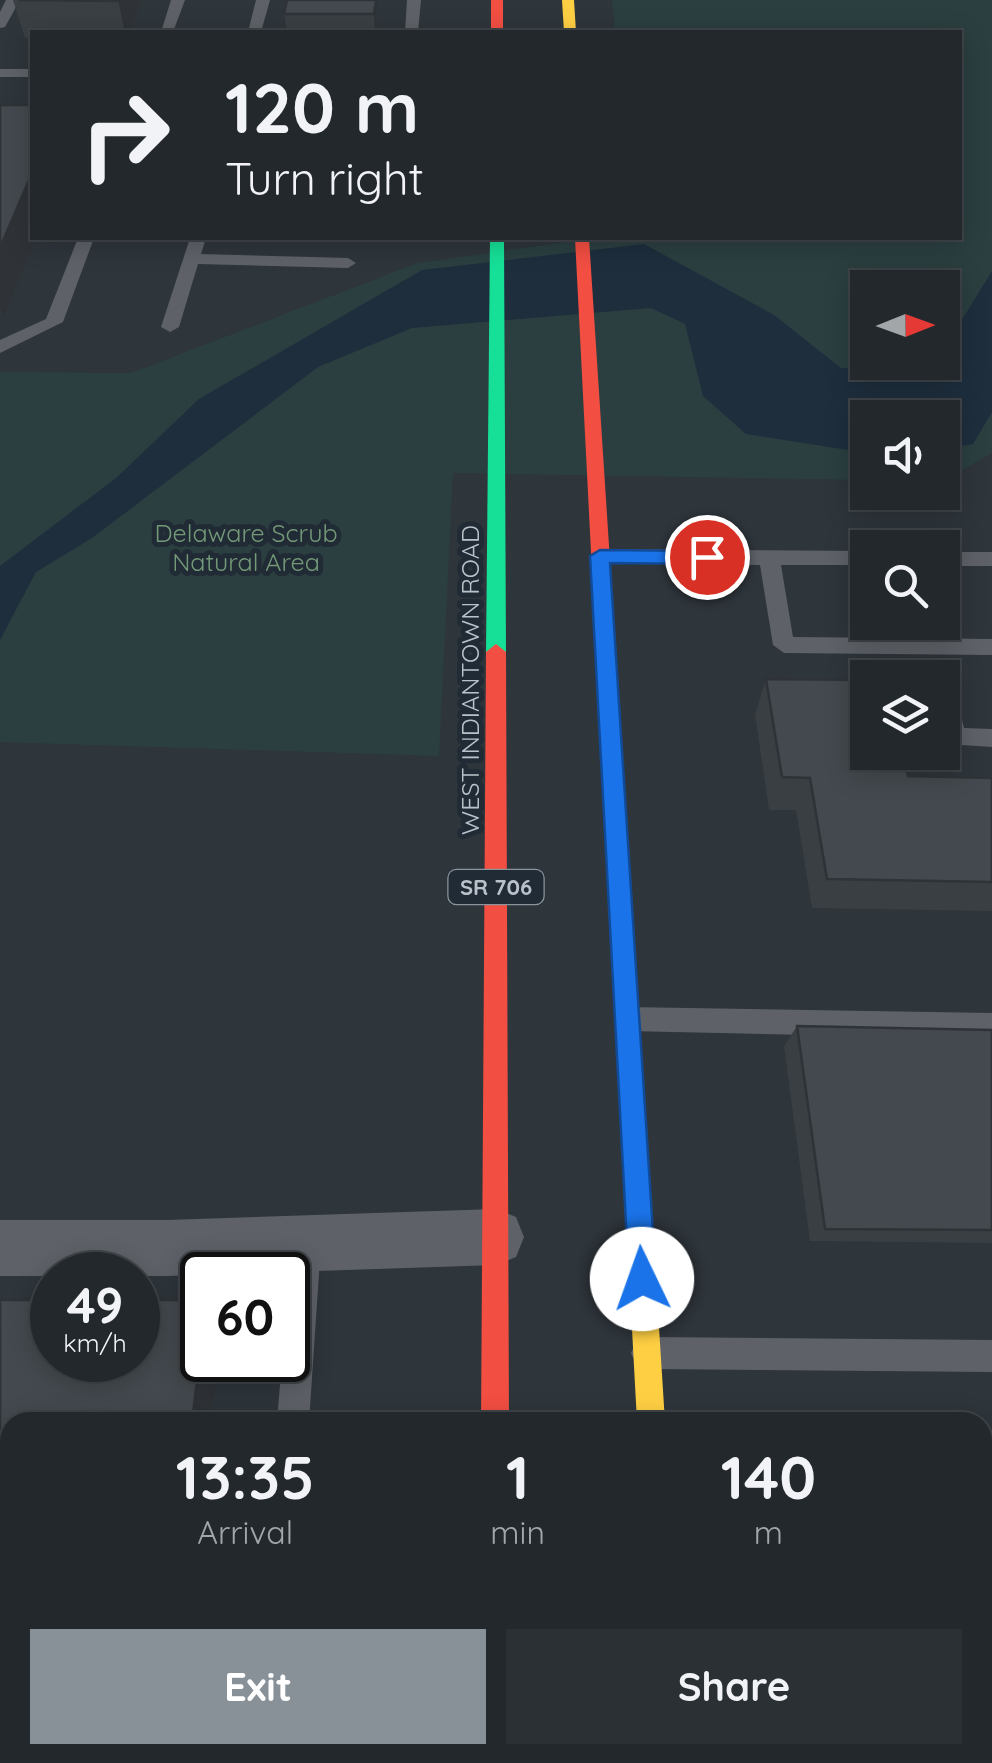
<!DOCTYPE html>
<html lang="en">
<head>
<meta charset="utf-8">
<style>
	:root { --surface:#22282c; --page:#2a3034; --text:#f1f3f6; --muted:#a2a6a9; --line:#3f4448; --accent:#889098 }
	body { margin:0; font-family:Quicksand,sans-serif; background:var(--page); color:var(--text); height:100vh; display:flex; flex-direction:column; font-size:38px; white-space:nowrap }
	* { box-sizing:border-box; margin:0 }
	p { font-size:32px; color:var(--muted) }
	.icon { flex:none; width:55px; height:55px; fill:none; stroke:currentColor; stroke-width:2; stroke-linecap:round; stroke-linejoin:round }
	.map { position:relative; flex:1; overflow:hidden }
	.details { position:absolute; left:0px; top:1412px; width:992px; height:352px; display:flex; flex-direction:column; background:var(--surface); border-radius:30px 30px 0 0; box-shadow:0 5px 25px #0003,0 0 0 2px var(--line) }
	.details>* { flex:none }
	.hud { position:absolute; left:30px; top:30px; width:932px; height:210px; border-radius:0px; box-shadow:0 5px 25px #0003,0 0 0 2px var(--line); background:#22282c; color:var(--text); overflow:hidden }
	.needle { width:65px; rotate:89deg }
	.controls { position:absolute; left:850px; top:270px; display:grid; gap:20px }
	.controls a { display:grid; place-items:center; width:110px; height:110px; border-radius:0px; background:var(--surface); box-shadow:0 5px 25px #0003,0 0 0 2px var(--line); font-size:50px }
	.speed { position:absolute; left:30px; top:1252px; display:flex; gap:20px; font-size:50px; font-weight:700; text-align:center }
	.speed>* { display:grid; place-content:center; width:130px; height:130px; border-radius:50%; background:var(--surface); box-shadow:0 5px 25px #0003,0 0 0 2px var(--line); line-height:1 }
	.speed small { font-size:25px; font-weight:400 }
	.speed .limit { border:5px solid #111; border-radius:15px; background:#fff; color:#111 }
	.pin { position:absolute; display:grid; place-items:center; width:85px; height:85px; color:#fff; margin:-42px; border:5px solid #fff; border-radius:50%; box-shadow:0 2px 10px #0007 }
	.me { position:absolute; width:110px; margin:-55px; rotate:357deg; stroke-linejoin:round; filter:drop-shadow(0 0 8px #0008) }
	.turn { display:flex; align-items:center; gap:35px; height:210px; padding:0 30px; font-size:45px }
	.turn .icon { width:130px; height:130px; stroke-width:2.5 }
	.turn b { display:block; font-size:70px; line-height:85px }
	.eta { display:flex; justify-content:space-evenly; align-items:center; height:170px; text-align:center }
	.eta b { font-size:60px; font-weight:800; line-height:70px }
	.button { display:flex; gap:20px; margin-top:auto; padding:20px 30px }
	.button a { flex:1; height:115px; border-radius:0px; background:var(--accent); color:#fff; font-size:40px; font-weight:800; line-height:115px; text-align:center }
	.button a+a { background:var(--page); color:var(--text) }
	.map>svg:first-child { display:block }
	.green { fill:#2b3f40; fill-rule:evenodd }
	.water { fill:#1e2e3d }
	.lines { fill:none; stroke-linecap:round; stroke-linejoin:round }
	.lane { fill:#5e6268; fill-rule:evenodd }
	.street { fill:#5e6268; fill-rule:evenodd }
	.fast { fill:#16e098; fill-rule:evenodd }
	.slow { fill:#ffcf43; fill-rule:evenodd }
	.jam { fill:#f24e42; fill-rule:evenodd }
	.wall { fill:#3a3f43 }
	.shaded-wall { fill:#2f3337 }
	.building { fill:#43494e; stroke:#2f3337; stroke-width:2.5 }
	.route { fill:#1a73e8; stroke:#114b97; stroke-width:2.5 }
	.labels { text-anchor:middle; dominant-baseline:central; stroke-width:10; stroke-linejoin:round; paint-order:stroke }
	.shield { fill:#212b35; stroke:#8b949d; stroke-width:2.5 }
	.shield-label { font-size:22px; font-weight:bold; fill:#b9c1ca }
	.park-label { font-size:25px; fill:#739977; stroke:#212b35 }
	.street-label { font-size:25px; fill:#b9c1ca; stroke:#212b35 }
</style>
</head>
<body>
<div class="map">
<svg width="992" height="1763" viewBox="0 0 992 1763">
	<rect width="100%" height="100%" fill="#2e353b"/>
	<path class="green" d="M 612,0 L 992,0 L 992,453 L 943,481 L 942,418 L 868,418 L 867,480 L 453,473 L 439,756 L 0,742 L 0,372 L 131,373 L 418,263 L 596,238 L 960,238 L 960,32 L 615,32 ZM 868,288 L 942,288 L 942,362 L 868,362 Z"/>
	<path class="water" d="M 644,244 L 774,315 L 841,368 L 891,369 L 904,363 L 942,362 L 943,341 L 952,336 L 992,271 L 992,412 L 973,444 L 943,449 L 942,418 L 868,418 L 867,453 L 746,434 L 703,396 L 685,324 L 651,308 L 412,328 L 318,367 L 92,538 L 36,572 L 0,640 L 0,566 L 116,478 L 199,399 L 422,270 Z"/>
	<g class="lines">
		<path class="lane" d="M 6,0 L 20,0 L 5,27 L 0,28 L 0,12 Z
			M 171,0 L 185,0 L 173,32 L 161,32 Z
			M 256,0 L 270,0 L 261,32 L 248,32 Z
			M 407,0 L 421,0 L 418,32 L 405,32 Z
			M 0,69 L 32,69 L 32,77 L 0,77 Z
			M 78,238 L 94,238 L 63,322 L 0,353 L 0,340 L 46,319 Z
			M 190,238 L 206,238 L 201,254 L 348,258 L 356,263 L 348,268 L 198,264 L 179,327 L 170,332 L 161,327 Z
			M 600,549 L 868,551 L 868,565 L 781,565 L 793,637 L 992,639 L 992,655 L 784,653 L 773,645 L 760,565 L 600,563 L 590,556 Z
			M 942,552 L 992,552 L 992,566 L 942,566 Z
			M 942,675 L 953,684 L 964,728 L 992,729 L 992,747 L 947,744 L 942,733 L 942,678 L 935,678 Z
			M 627,1007 L 992,1013 L 992,1039 L 627,1031 L 618,1028 L 614,1019 L 618,1010 Z
			M 306,1229 L 317,1233 L 321,1244 L 309,1422 L 277,1422 L 282,1360 L 288,1360 L 291,1244 L 295,1233 Z
			M 647,1337 L 992,1340 L 992,1372 L 647,1369 L 636,1364 L 631,1353 L 636,1342 Z
			M 247,1755 L 283,1755 L 282,1763 L 246,1763 Z"/>
		<path class="street" d="M 496,1209 L 516,1217 L 524,1237 L 516,1257 L 496,1265 L 167,1276 L 0,1276 L 0,1220 L 167,1220 Z"/>
		<path class="fast" d="M 490,238 L 504,238 L 506,652 L 496,660 L 486,652 Z
			M 477,1755 L 509,1755 L 510,1763 L 476,1763 Z"/>
		<path class="slow" d="M 562,0 L 574,0 L 576,32 L 564,32 Z
			M 615,798 L 623,801 L 626,807 L 665,1422 L 637,1422 L 604,807 L 607,801 Z"/>
		<path class="jam" d="M 491,0 L 503,0 L 503,32 L 491,32 Z
			M 575,238 L 589,238 L 626,807 L 623,813 L 607,813 L 604,807 Z
			M 496,644 L 506,652 L 509,1422 L 481,1422 L 486,652 Z
			M 654,1755 L 686,1755 L 688,1763 L 654,1763 Z"/>
	</g>
	<path class="wall" d="M 13,0 L 142,0 L 130,32 L 32,32 L 32,38 L 25,38 Z
		M 376,0 L 378,32 L 287,32 L 284,14 Z
		M 766,679 L 908,776 L 992,778 L 992,911 L 812,908 L 796,810 L 769,810 L 755,714 Z
		M 797,1026 L 992,1030 L 992,1243 L 810,1241 L 784,1046 Z"/>
	<path class="shaded-wall" d="M 118,0 L 142,0 L 130,32 L 125,32 Z
		M 376,0 L 378,32 L 375,32 L 374,14 Z
		M 32,173 L 32,238 L 36,238 L 4,316 L 0,306 L 0,248 Z
		M 202,1340 L 202,1360 L 218,1360 L 211,1422 L 192,1422 Z"/>
	<path class="building" d="M 19,0 L 118,0 L 118,1 Z
		M 287,0 L 376,0 L 374,14 L 284,14 Z
		M 0,105 L 32,105 L 32,173 L 0,248 Z
		M 766,679 L 868,680 L 868,752 L 902,752 L 908,776 L 992,778 L 992,882 L 827,879 L 810,778 L 782,777 Z
		M 797,1026 L 992,1030 L 992,1230 L 825,1229 Z
		M 0,1300 L 52,1300 L 52,1360 L 138,1360 L 138,1300 L 202,1300 L 202,1340 L 192,1422 L 10,1422 L 10,1631 L 0,1630 Z"/>
	<path class="route" d="M 600,550 L 707,551 L 716,557 L 707,564 L 610,563 L 656,1279 L 652,1288 L 642,1293 L 633,1288 L 629,1279 L 590,556 Z"/>
	<g class="labels">
		<rect class="shield" x="448.5" y="870" width="95" height="34" rx="8"/>
		<g class="shield-label">
			<text x="496" y="887">SR 706</text>
		</g>
		<g class="park-label">
			<text x="246" y="532">Delaware Scrub<tspan x="246" dy="29">Natural Area</tspan></text>
		</g>
		<g class="street-label">
			<text transform="translate(469 680) rotate(-90)">WEST INDIANTOWN ROAD</text>
		</g>
	</g>
</svg>
<div class="controls">
<a><svg class="needle" viewBox="-14 -14 28 28"><path d="M0-13l5 13h-10z" fill="#e53935"/><path d="M0 13l5-13h-10z" fill="#a2a6a9"/></svg></a>
<a><svg class="icon" aria-label="sound" viewBox="0 0 24 24"><path d="M4 9h4l5-4v14l-5-4H4zM17 9q2 3 0 6"/></svg></a>
<a><svg class="icon" aria-label="search" viewBox="0 0 24 24"><circle cx="10" cy="10" r="6"/><path d="M15 15l6 6"/></svg></a>
<a><svg class="icon" aria-label="layers" viewBox="0 0 24 24"><path d="M12 4l9 5-9 5-9-5zM3 14l9 5 9-5"/></svg></a>
</div>
<div class="speed"><div>49<small>km/h</small></div><div class="limit">60</div></div>
<div class="pin" style="left:707px;top:557px;background:#d93025"><svg class="icon" aria-label="arrive" viewBox="0 0 24 24"><path d="M6 21V4h12l-3 4 3 4H6"/></svg></div>
<svg class="me" style="left:642px;top:1279px" viewBox="-20 -20 40 40"><circle r="19" fill="#fff"/><path d="M0-13L10 11 0 6-10 11z" fill="#1a73e8"/></svg>
<div class="hud">
<div class="turn"><svg class="icon" aria-label="right" viewBox="0 0 24 24"><path d="M7 20v-9h11M14 6l5 5-5 5"/></svg><div><b>120 m</b>Turn right</div></div>
</div>
<section class="details">
<div class="eta">
<div><b>13:35</b><p>Arrival</p></div>
<div><b>1</b><p>min</p></div>
<div><b>140</b><p>m</p></div>
</div>
<div class="button"><a>Exit</a><a>Share</a></div>
</section>
</div>
</body>
</html>
